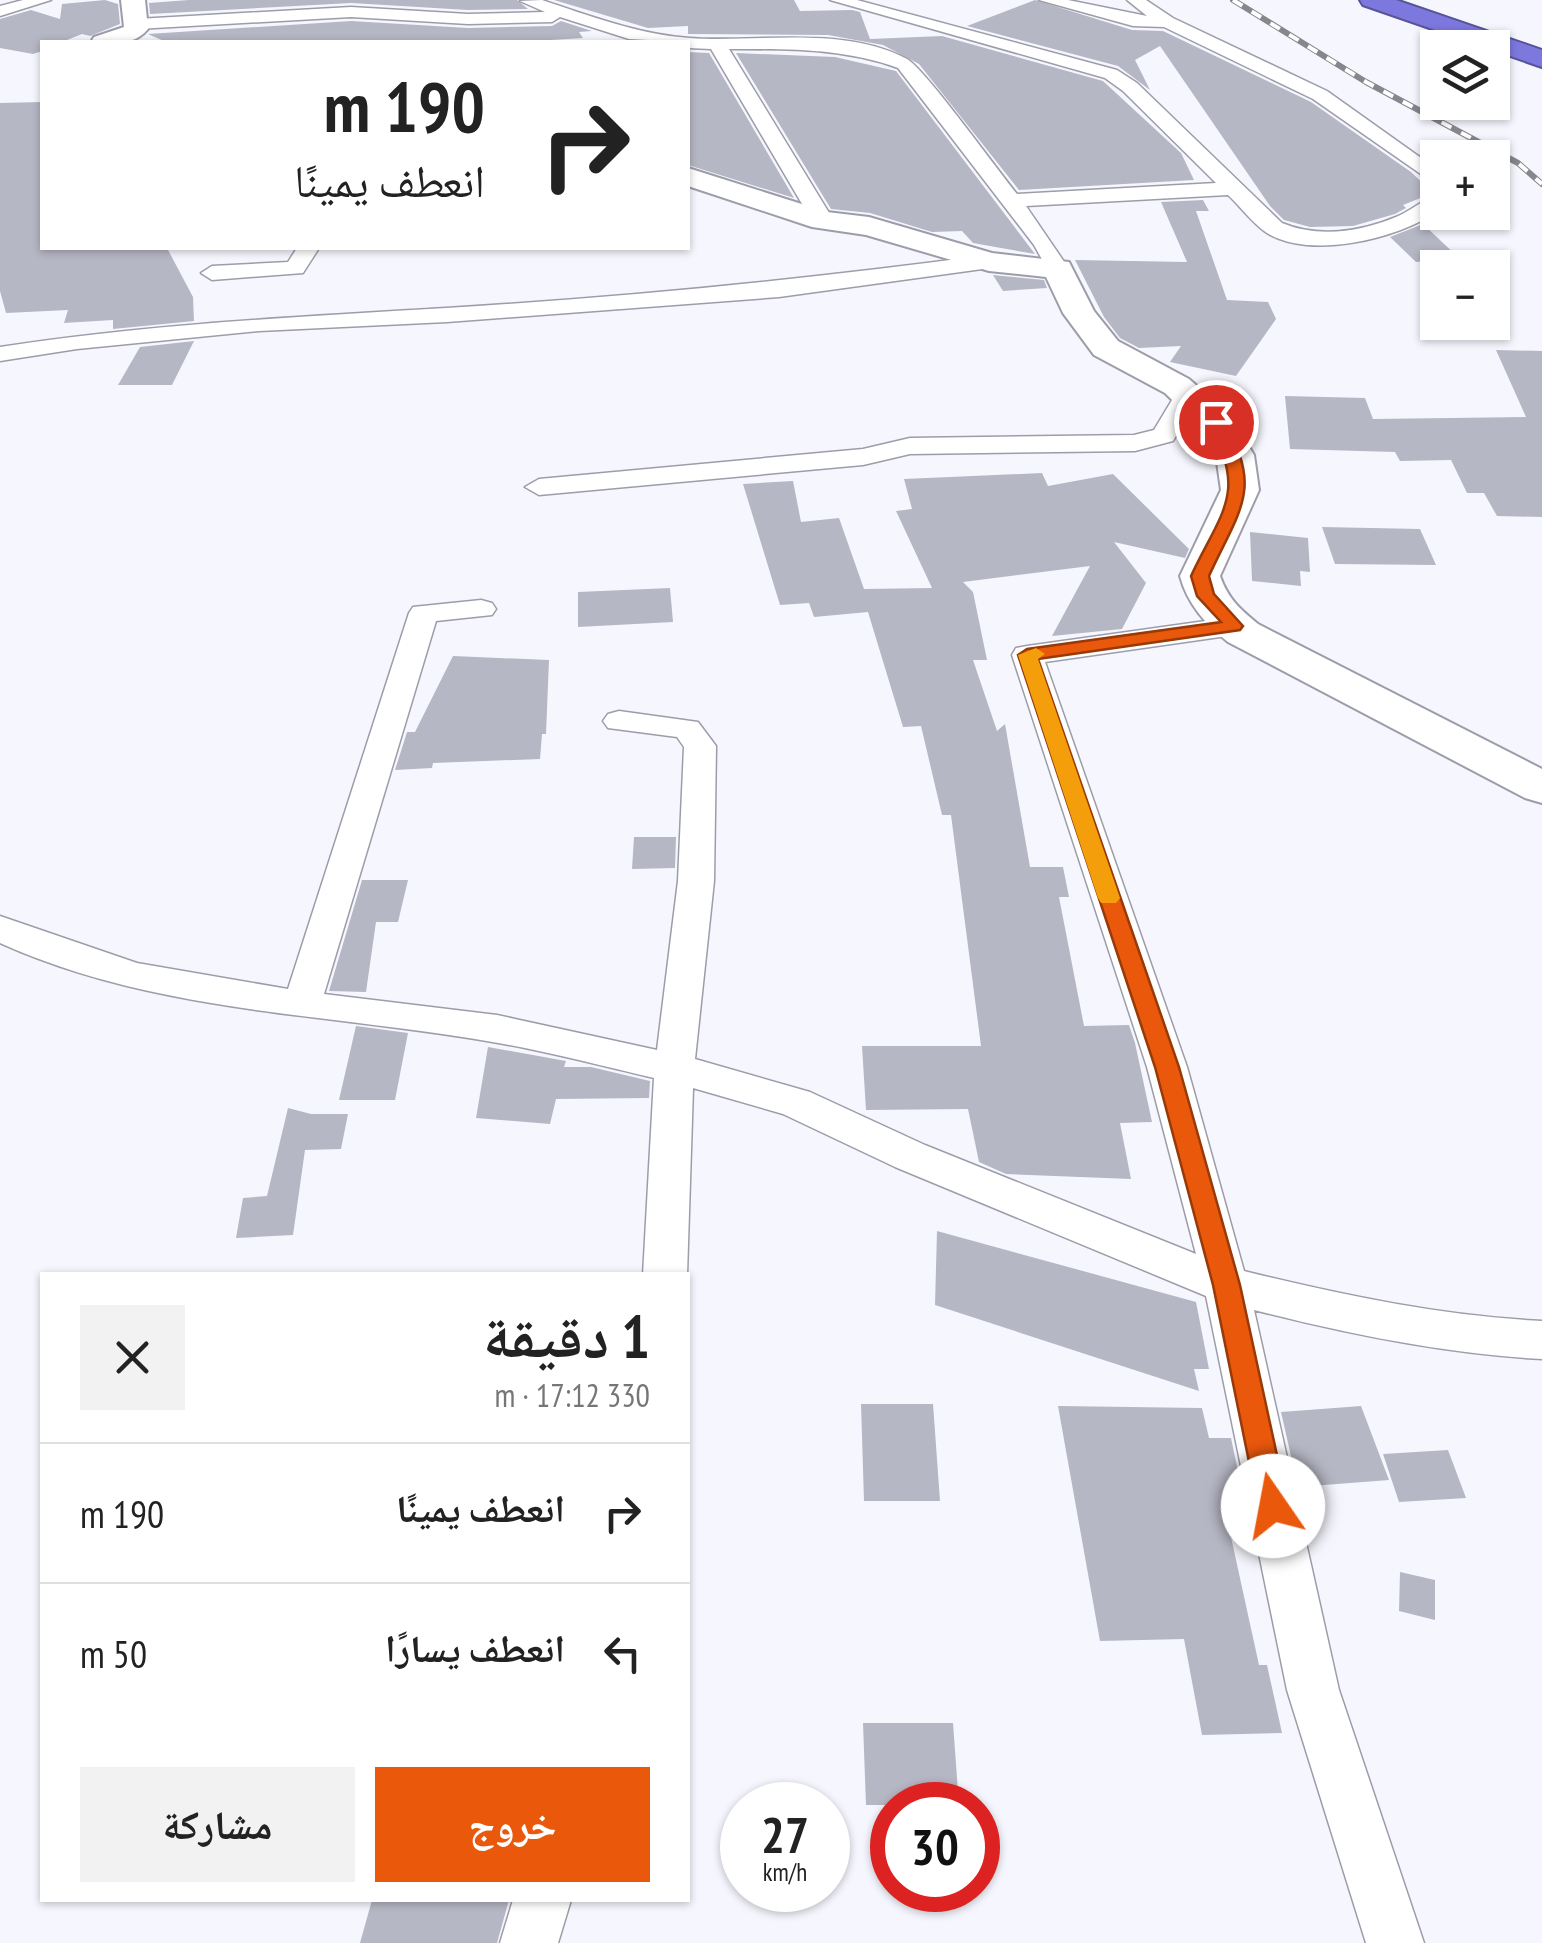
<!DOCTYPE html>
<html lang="ar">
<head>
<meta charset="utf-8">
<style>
	:root { --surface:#fff; --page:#f2f2f2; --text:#222; --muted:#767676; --line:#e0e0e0; --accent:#ea580c }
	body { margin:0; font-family:"PT Sans Narrow","Noto Naskh Arabic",sans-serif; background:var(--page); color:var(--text); direction:rtl; height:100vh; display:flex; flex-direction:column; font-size:38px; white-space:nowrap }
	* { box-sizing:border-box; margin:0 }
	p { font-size:32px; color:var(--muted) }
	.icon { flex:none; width:55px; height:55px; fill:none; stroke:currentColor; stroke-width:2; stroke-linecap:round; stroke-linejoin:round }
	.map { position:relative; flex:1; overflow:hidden; direction:ltr }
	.panel { position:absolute; left:40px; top:1272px; width:650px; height:630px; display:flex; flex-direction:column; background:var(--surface); border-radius:0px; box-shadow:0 2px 8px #0004; direction:rtl }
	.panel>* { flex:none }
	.top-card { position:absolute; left:40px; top:40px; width:650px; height:210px; border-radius:0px; box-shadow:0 2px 8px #0004; direction:rtl; background:#fff; color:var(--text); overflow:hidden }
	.controls { position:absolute; left:1420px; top:30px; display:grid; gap:20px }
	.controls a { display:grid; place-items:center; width:90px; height:90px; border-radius:0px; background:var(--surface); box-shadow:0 2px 8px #0004; font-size:50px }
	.speed { position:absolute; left:720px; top:1782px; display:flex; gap:20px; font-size:50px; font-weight:700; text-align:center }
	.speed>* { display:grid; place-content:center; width:130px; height:130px; border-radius:50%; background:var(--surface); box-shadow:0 2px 8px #0004; line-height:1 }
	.speed small { font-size:25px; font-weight:400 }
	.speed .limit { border:15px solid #d22; background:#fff; color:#111 }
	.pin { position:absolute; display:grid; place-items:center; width:85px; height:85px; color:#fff; margin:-42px; border:5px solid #fff; border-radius:50%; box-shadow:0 2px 10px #0007 }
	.me { position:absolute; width:110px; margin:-55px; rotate:348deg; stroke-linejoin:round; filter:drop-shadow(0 0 8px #0008) }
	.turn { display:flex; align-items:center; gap:35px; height:210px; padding:0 40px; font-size:45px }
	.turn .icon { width:130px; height:130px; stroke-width:2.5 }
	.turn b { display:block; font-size:70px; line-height:85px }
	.round { display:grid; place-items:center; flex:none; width:105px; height:105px; border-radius:0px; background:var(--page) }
	.head { display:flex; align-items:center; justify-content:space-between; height:170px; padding:0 40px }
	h1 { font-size:60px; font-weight:700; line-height:75px }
	.action { display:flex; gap:20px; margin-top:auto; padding:20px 40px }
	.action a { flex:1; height:115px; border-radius:0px; background:var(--accent); color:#fff; font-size:40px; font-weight:700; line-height:115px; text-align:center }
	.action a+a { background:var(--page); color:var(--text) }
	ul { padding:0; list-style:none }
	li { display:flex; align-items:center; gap:30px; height:140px; padding:0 40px; border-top:2px solid var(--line) }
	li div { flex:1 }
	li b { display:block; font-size:38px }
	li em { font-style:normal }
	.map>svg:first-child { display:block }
	.building { fill:#b6b7c4 }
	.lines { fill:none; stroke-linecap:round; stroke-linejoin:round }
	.street-casing { stroke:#9c9da9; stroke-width:3 }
	.secondary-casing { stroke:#9c9da9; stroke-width:4 }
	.highway-casing { stroke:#565497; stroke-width:4 }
	.street { fill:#fff; fill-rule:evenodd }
	.secondary { fill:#fff; fill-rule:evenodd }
	.highway { fill:#7d78de; fill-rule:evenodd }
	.rail-casing { stroke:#86868c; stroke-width:6 }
	.rail { stroke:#fff; stroke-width:4; stroke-dasharray:11; stroke-linecap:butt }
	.route { fill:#ea580c; stroke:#983908; stroke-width:2.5 }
	.slow { fill:#f59e0b }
</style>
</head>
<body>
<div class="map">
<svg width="1542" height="1943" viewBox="0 0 1542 1943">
	<rect width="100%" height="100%" fill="#f6f6fe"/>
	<path class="building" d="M 105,0 L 118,4 L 120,24 L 90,36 L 82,34 L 62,42 L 42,42 L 42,51 L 33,54 L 0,48 L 0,19 L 31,10 L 60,19 L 62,4 Z
		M 189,0 L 517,0 L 528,9 L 468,10 L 351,3 L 150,14 L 149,3 Z
		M 554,0 L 794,0 L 800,11 L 852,10 L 860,12 L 870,39 L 942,36 L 1103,81 L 1181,153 L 1194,180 L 1019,190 L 919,64 L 883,45 L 828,35 L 688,34 L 688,26 L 648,28 Z
		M 1035,0 L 1132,30 L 1163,31 L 1311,102 L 1411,172 L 1433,193 L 1403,205 L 1406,208 L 1395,214 L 1353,226 L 1310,227 L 1284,220 L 1270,206 L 1160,46 L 1135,60 L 1150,90 L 1118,66 L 967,26 Z
		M 351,21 L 468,28 L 552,26 L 561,21 L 592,31 L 579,32 L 583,38 L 518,42 L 166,42 L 148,34 Z
		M 688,52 L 709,53 L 794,198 L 688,165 Z
		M 736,53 L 835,57 L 896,71 L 1035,254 L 973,243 L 962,231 L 932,232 L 870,213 L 831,209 Z
		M 42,102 L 42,248 L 167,248 L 193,297 L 194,321 L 113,329 L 113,320 L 64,323 L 68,310 L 6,313 L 0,291 L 0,103 Z
		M 1203,200 L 1209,211 L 1196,211 L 1227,300 L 1268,302 L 1276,319 L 1236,376 L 1170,362 L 1181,346 L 1139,348 L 1120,338 L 1104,317 L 1075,260 L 1187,262 L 1161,202 Z
		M 1423,224 L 1459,258 L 1416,262 L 1390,237 Z
		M 993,275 L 1044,280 L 1047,288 L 1003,291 Z
		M 194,341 L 172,385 L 118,385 L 140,347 Z
		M 1496,350 L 1542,351 L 1542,517 L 1497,516 L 1484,493 L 1467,493 L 1451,460 L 1400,461 L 1395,452 L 1290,449 L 1285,396 L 1365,398 L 1373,419 L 1526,417 Z
		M 1042,473 L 1048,486 L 1113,474 L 1189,549 L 1185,558 L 1114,542 L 1146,583 L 1122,629 L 1052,636 L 1090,566 L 963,582 L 973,592 L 987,660 L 973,660 L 997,731 L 1005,724 L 1030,867 L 1063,867 L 1069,897 L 1059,897 L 1084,1026 L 1129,1025 L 1135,1043 L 1152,1122 L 1120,1123 L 1131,1179 L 1006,1174 L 979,1162 L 968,1109 L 866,1110 L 862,1046 L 981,1046 L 951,815 L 942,815 L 921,726 L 903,727 L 868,612 L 814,617 L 809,603 L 780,605 L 743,484 L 793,481 L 801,522 L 839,518 L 864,589 L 932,588 L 896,511 L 912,509 L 904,479 Z
		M 1322,527 L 1420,529 L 1436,565 L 1335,564 Z
		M 1250,532 L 1308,538 L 1310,572 L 1300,571 L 1301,586 L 1252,581 Z
		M 670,588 L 673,622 L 578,627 L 578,592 Z
		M 453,656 L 549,660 L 546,734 L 542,734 L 540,759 L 433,763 L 432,768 L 395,770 L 407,732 L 415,732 Z
		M 634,837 L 676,837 L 675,868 L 632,869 Z
		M 362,880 L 408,880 L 398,922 L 376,922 L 366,992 L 329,991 Z
		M 356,1026 L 408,1033 L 395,1100 L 339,1100 Z
		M 488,1047 L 566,1061 L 564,1067 L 591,1067 L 650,1081 L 649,1098 L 556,1099 L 550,1124 L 476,1118 Z
		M 288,1108 L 311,1114 L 348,1114 L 341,1149 L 305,1150 L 293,1235 L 236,1238 L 243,1198 L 267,1196 Z
		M 937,1231 L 1196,1302 L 1209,1369 L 1194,1369 L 1199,1391 L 935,1305 Z
		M 861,1404 L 933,1404 L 940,1501 L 864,1501 Z
		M 1058,1406 L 1202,1408 L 1209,1438 L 1231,1438 L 1252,1537 L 1231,1537 L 1259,1665 L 1267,1665 L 1282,1733 L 1202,1735 L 1184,1639 L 1100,1641 Z
		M 1361,1406 L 1389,1480 L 1298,1487 L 1281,1412 Z
		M 1448,1450 L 1466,1498 L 1399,1502 L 1383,1454 Z
		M 1400,1572 L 1435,1580 L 1435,1620 L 1399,1611 Z
		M 863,1723 L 953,1723 L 959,1805 L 866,1805 Z
		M 372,1900 L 509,1900 L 497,1943 L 360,1943 Z"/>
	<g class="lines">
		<g class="street-casing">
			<path id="street" d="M 23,0 L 51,0 L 0,16 L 0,6 Z
				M 542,0 C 590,16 638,34 689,38 C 758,43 842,25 907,59 C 925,69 998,171 1017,194 L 1216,183 L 1123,91 L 1105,78 L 830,0 L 857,0 L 1117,70 L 1137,83 L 1282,223 C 1318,238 1360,232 1396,217 C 1411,211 1423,199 1438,195 L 1438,211 C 1398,239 1310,260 1267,233 C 1253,224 1240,206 1228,195 L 1026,206 L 1069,269 L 1058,276 L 1050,274 L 1034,245 L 898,68 C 843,48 787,49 729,49 L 834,221 L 823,227 L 812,221 L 711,49 L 688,48 L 688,42 L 629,39 L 560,17 L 552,22 L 468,24 L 351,17 L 137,29 L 128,24 L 137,19 L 351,7 L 468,14 L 545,12 L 520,1 Z
				M 1039,0 L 1068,0 L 1147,16 L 1127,0 L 1146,0 L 1173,18 L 1327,91 L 1438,170 L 1438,186 L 1313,99 L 1164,27 L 1133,26 Z
				M 297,248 L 319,248 L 303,273 L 212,280 L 201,273 L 212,266 L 288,262 Z
				M 989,255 L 997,257 L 1000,262 L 997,267 L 779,297 L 447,322 L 259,331 L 77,349 L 0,361 L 0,347 C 148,324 296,317 446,308 C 628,297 808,279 989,255 Z
				M 1187,387 L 1200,395 L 1173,441 L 1135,451 L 910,454 L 863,465 L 539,495 L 525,487 L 539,479 L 863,449 L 910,438 L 1134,435 L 1154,430 L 1178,390 Z
				M 481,600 L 492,603 L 496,609 L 492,615 L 436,621 L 324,994 L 497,1015 L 657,1050 L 678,881 L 684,747 L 677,737 L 608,728 L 603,721 L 608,714 L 619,711 L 698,722 L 716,746 L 714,881 L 695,1059 L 810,1092 L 925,1145 L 1196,1254 L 1147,1067 L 1012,655 L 1016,648 L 1027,646 L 1234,617 L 1245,620 L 1249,626 L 1245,632 L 1234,635 L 1045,662 L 1187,1067 L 1244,1271 C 1341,1295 1442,1316 1542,1321 L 1542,1359 C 1446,1354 1347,1334 1254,1310 L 1339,1690 L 1424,1943 L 1366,1943 L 1287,1690 L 1206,1296 L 895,1167 L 783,1114 L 693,1088 L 687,1275 L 643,1275 L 654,1078 C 602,1066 550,1052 498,1043 C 331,1013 157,1014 0,943 L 0,916 L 137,963 L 288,989 L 409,613 L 413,607 Z
				M 513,1900 L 571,1900 L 558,1943 L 500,1943 Z"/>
		</g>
		<g class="secondary-casing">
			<path id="secondary" d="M 121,0 L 145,0 L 148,29 C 133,47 113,42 91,42 L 94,37 L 124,27 Z
				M 688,168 L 827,212 L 869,217 L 992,253 L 1069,262 L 1094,311 L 1118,341 L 1189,379 L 1229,414 L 1254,455 L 1259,490 L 1220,576 C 1228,599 1240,609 1258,624 L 1542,769 L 1542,803 L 1525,798 L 1228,642 C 1205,623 1188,605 1180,576 L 1221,490 L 1216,455 L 1201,428 L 1165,393 L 1094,355 L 1063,313 L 1046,277 L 989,271 L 866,235 L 812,227 L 688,186 Z"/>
		</g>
		<g class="highway-casing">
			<path id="highway" d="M 1360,0 L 1396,0 L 1542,50 L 1542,67 L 1363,5 Z"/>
		</g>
		<use href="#street" class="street"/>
		<use href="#secondary" class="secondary"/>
		<use href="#highway" class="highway"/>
		<g class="rail-casing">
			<path id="rail" d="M 1233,0 L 1366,82 L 1518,163 L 1542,184"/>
		</g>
		<use href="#rail" class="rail"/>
	</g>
	<path class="route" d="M 1211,419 L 1222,419 C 1265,488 1239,510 1209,576 L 1214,594 L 1243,626 L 1240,630 L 1038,659 L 1179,1067 L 1240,1285 L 1288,1506 L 1284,1516 L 1273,1519 L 1263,1516 L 1258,1506 L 1213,1285 L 1155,1067 L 1018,655 L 1027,649 L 1221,622 L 1197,596 L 1191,576 C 1222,510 1248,493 1208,422 Z"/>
	<path class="slow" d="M 1036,648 L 1045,654 L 1038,659 L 1120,898 L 1116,903 L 1101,903 L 1098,898 L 1018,655 Z"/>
</svg>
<div class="controls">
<a><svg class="icon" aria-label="layers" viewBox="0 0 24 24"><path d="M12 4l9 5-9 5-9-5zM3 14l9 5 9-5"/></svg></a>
<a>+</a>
<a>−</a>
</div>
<div class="speed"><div>27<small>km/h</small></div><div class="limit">30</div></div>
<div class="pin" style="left:1216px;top:422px;background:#d93025"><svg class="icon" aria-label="arrive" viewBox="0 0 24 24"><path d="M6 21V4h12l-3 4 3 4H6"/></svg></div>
<svg class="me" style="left:1273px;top:1506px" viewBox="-20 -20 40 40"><circle r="19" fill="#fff"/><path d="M0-13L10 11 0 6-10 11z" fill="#ea580c"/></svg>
<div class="top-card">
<div class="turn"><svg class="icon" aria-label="right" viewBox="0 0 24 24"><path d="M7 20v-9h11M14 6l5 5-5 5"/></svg><div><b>190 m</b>انعطف يمينًا</div></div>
</div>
<section class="panel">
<div class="head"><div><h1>1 دقيقة</h1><p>330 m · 17:12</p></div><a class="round"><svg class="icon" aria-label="close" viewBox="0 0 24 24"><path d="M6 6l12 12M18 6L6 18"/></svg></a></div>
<ul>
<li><svg class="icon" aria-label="right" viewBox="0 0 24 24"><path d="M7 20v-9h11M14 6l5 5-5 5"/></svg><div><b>انعطف يمينًا</b></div><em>190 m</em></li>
<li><svg class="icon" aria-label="left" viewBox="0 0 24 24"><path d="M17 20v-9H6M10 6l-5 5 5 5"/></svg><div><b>انعطف يسارًا</b></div><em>50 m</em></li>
</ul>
<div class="action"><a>خروج</a><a>مشاركة</a></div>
</section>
</div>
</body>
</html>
